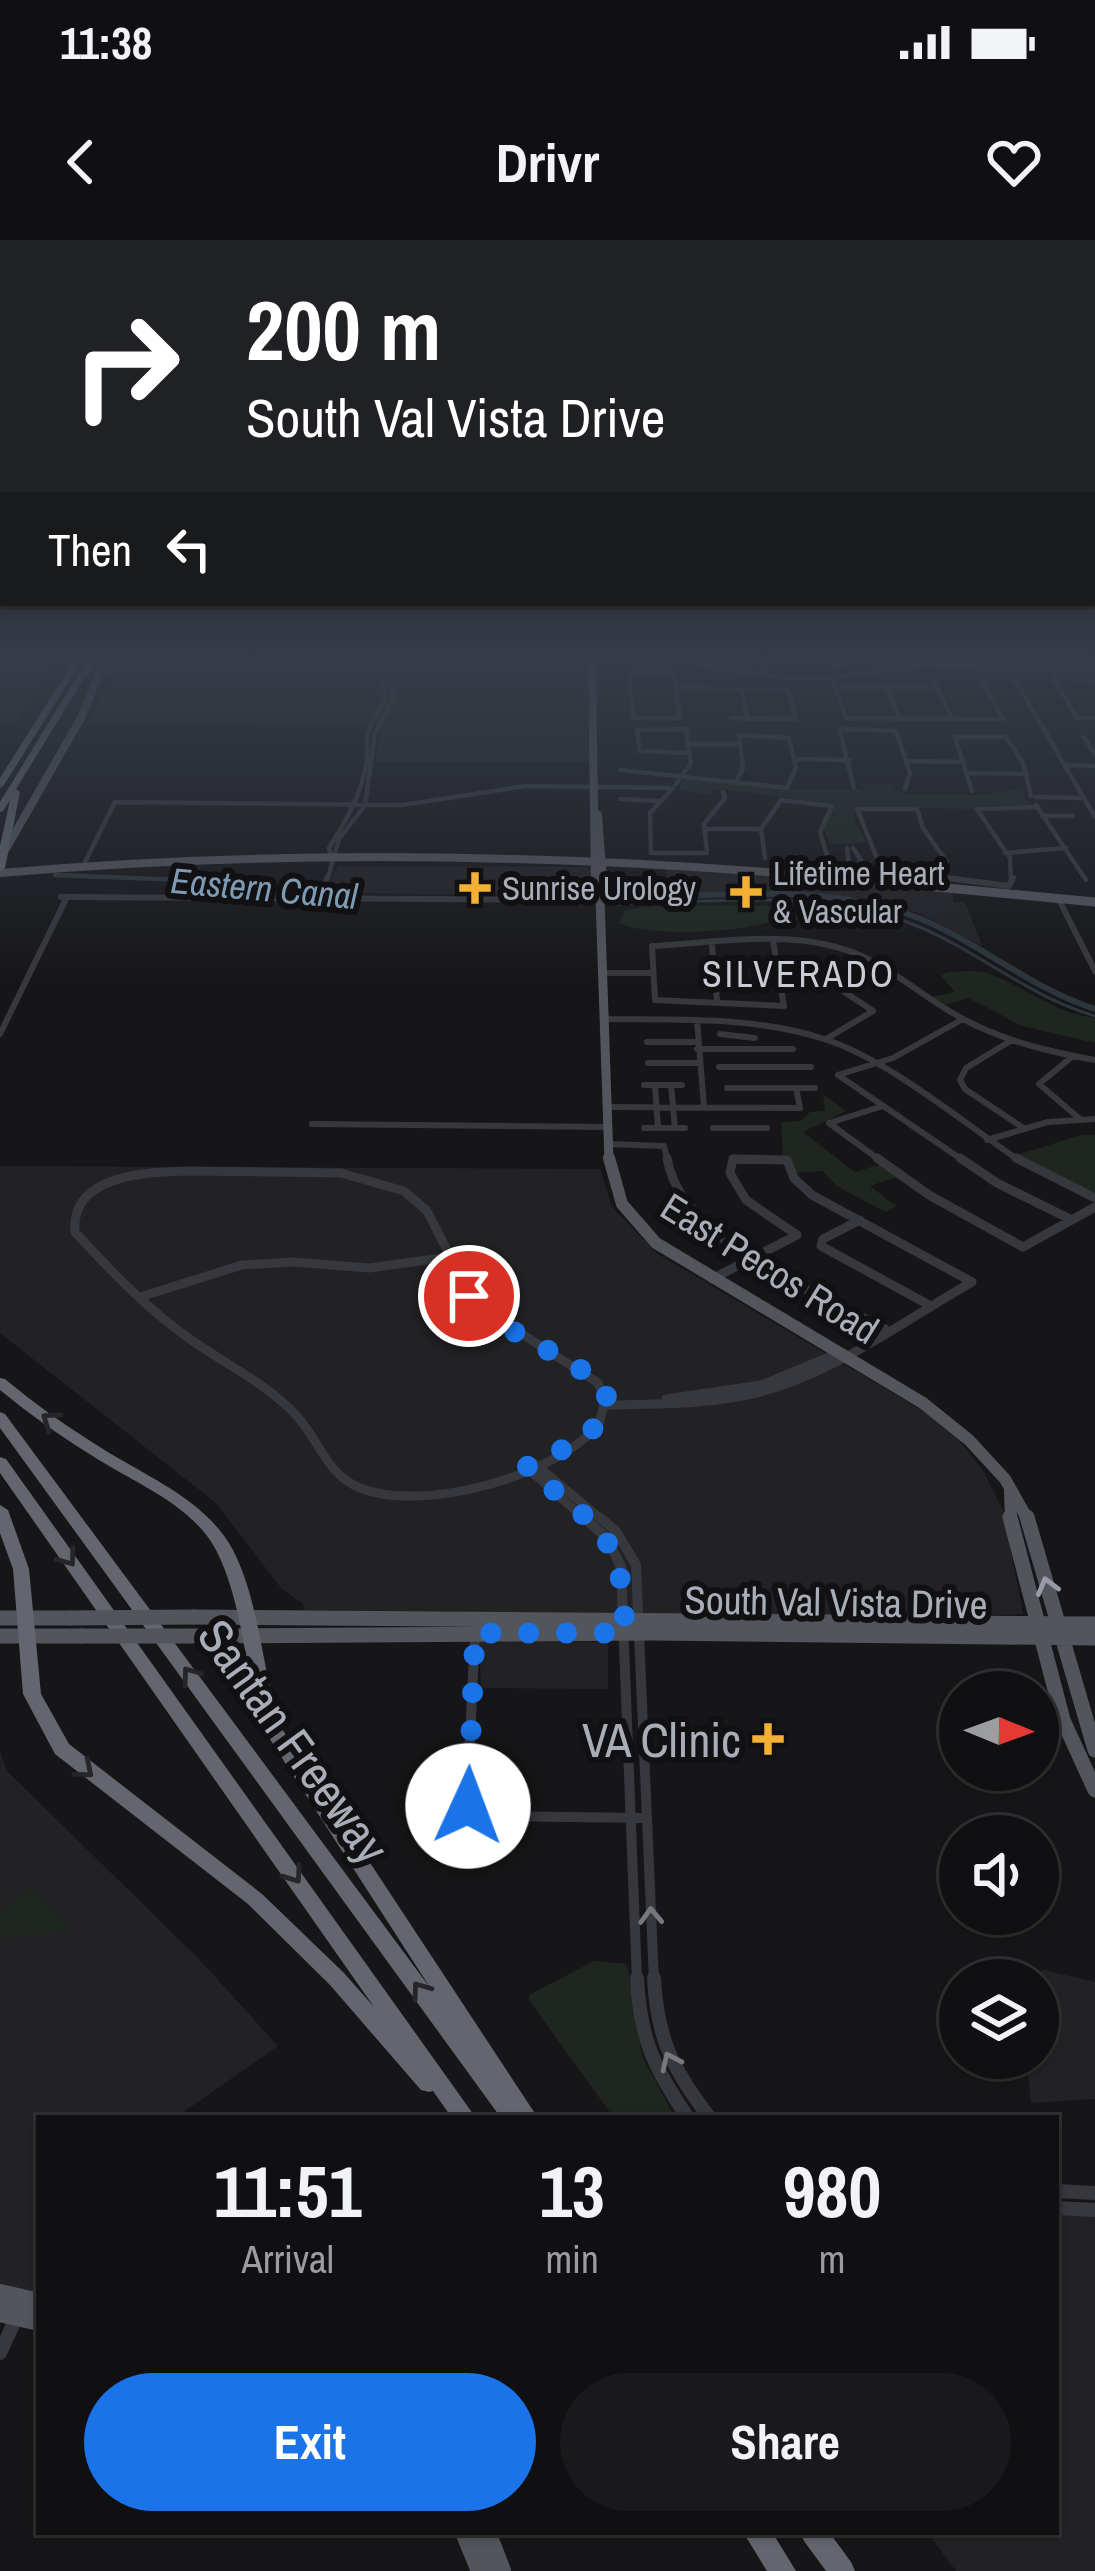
<!DOCTYPE html>
<html lang="en">
<head>
<meta charset="utf-8">
<style>
	:root { --surface:#101012; --page:#19191b; --text:#f1f3f6; --muted:#9c9d9f; --line:#303032; --accent:#1a73e8 }
	body { margin:0; font-family:"Archivo Narrow",sans-serif; background:var(--page); color:var(--text); height:100vh; display:flex; flex-direction:column; font-size:45px; white-space:nowrap }
	* { box-sizing:border-box; margin:0 }
	p { font-size:39px; color:var(--muted) }
	.icon { flex:none; width:66px; height:66px; fill:none; stroke:currentColor; stroke-width:2; stroke-linecap:round; stroke-linejoin:round }
	.map { position:relative; flex:1; overflow:hidden }
	.sheet { position:absolute; left:36px; top:1875px; width:1023px; height:420px; display:flex; flex-direction:column; background:var(--surface); border-radius:0px; box-shadow:0 3px 9px #0004,0 0 0 3px var(--line) }
	.sheet>* { flex:none }
	.guide { position:absolute; left:0px; top:0px; width:1095px; height:366px; box-shadow:0 3px 9px #0004,0 0 0 3px var(--line); background:#202124; color:#fff; overflow:hidden }
	.needle { width:78px; rotate:91deg }
	.fabs { position:absolute; left:939px; top:1431px; display:grid; gap:24px }
	.fabs a { display:grid; place-items:center; width:120px; height:120px; border-radius:50%; background:var(--surface); box-shadow:0 3px 9px #0004,0 0 0 3px var(--line); font-size:60px }
	.pin { position:absolute; display:grid; place-items:center; width:102px; height:102px; color:#fff; margin:-51px; border:6px solid #fff; border-radius:50%; box-shadow:0 3px 12px #0007 }
	.me { position:absolute; width:132px; margin:-66px; rotate:2deg; stroke-linejoin:round; filter:drop-shadow(0 0 9px #0008) }
	.turn { display:flex; align-items:center; gap:42px; height:252px; padding:0 48px; font-size:54px }
	.turn .icon { width:156px; height:156px; stroke-width:2.5 }
	.turn b { display:block; font-size:84px; line-height:102px }
	.then { display:flex; align-items:center; height:114px; padding:0 48px; background:#0003; gap:24px; font-size:45px }
	.eta { display:flex; justify-content:space-evenly; align-items:center; height:204px; text-align:center }
	.eta b { font-size:72px; font-weight:700; line-height:84px }
	.button { display:flex; gap:24px; margin-top:auto; padding:24px 48px }
	.button a { flex:1; height:138px; border-radius:72px; background:var(--accent); color:#fff; font-size:48px; font-weight:700; line-height:138px; text-align:center }
	.button a+a { background:var(--page); color:var(--text) }
	.status { display:flex; justify-content:space-between; align-items:center; height:84px; padding:0 60px; background:var(--surface); direction:ltr }
	.status svg { height:33px; fill:currentColor }
	header { display:flex; justify-content:space-between; align-items:center; height:156px; padding:0 48px; background:var(--surface); font-size:54px; font-weight:700 }
	.map>svg:first-child { display:block }
	.built { fill:#222225 }
	.green { fill:#1e261f }
	.lines { fill:none; stroke-linecap:round; stroke-linejoin:round }
	.stream { stroke:#2c353c; stroke-width:3 }
	.canal-far1 { stroke:#2c353c; stroke-width:4.5 }
	.canal { stroke:#2c353c; stroke-width:6 }
	.minor-far4 { stroke:#37383d; stroke-width:4.5 }
	.minor-far3 { stroke:#37383d; stroke-width:6 }
	.minor-far2 { stroke:#37383d; stroke-width:9 }
	.minor-far1 { stroke:#37383d; stroke-width:10 }
	.minor { stroke:#37383d; stroke-width:14 }
	.major-far4 { stroke:#53555c; stroke-width:8 }
	.major-far3 { stroke:#53555c; stroke-width:9 }
	.major-far2 { stroke:#53555c; stroke-width:12 }
	.major-far1 { stroke:#53555c; stroke-width:15 }
	.major { stroke:#53555c; stroke-width:20 }
	.highway { fill:#63666e; fill-rule:evenodd }
	.major-bridge { stroke:#53555c; stroke-width:15 }
	.oneway { stroke:#26262a }
	.oneway2 { stroke:#979ba6 }
	.oneway3 { stroke:#757881 }
	.route { stroke:#1a73e8; stroke-width:21; stroke-dasharray:0 37.8 }
	.poi-dot { fill:#f2b134; stroke:#111113; stroke-width:4.5 }
	.labels { text-anchor:middle; dominant-baseline:central; stroke-width:12; stroke-linejoin:round; paint-order:stroke }
	.far-poi-label { font-size:33px; fill:#a8adb8; stroke:#111113; text-anchor:start }
	.far-water-label { font-size:36px; font-style:italic; fill:#7f9bb3; stroke:#111113 }
	.far-neighbourhood-label { font-size:36px; letter-spacing:3px; fill:#c9ccd4; stroke:#111113 }
	.street-label { font-size:39px; fill:#a8adb8; stroke:#111113 }
	.near-poi-label { font-size:48px; fill:#a8adb8; stroke:#111113; text-anchor:end }
	.near-street-label { font-size:48px; fill:#a8adb8; stroke:#111113 }
</style>
</head>
<body>
<div class="status"><b>11:38</b><svg viewBox="0 0 49 12"><path d="M0 12V9h3v3zM5 12V6h3v6zM10 12V3h3v9zM15 12V0h3v12zM26 1h20v11H26zM47 4h2v5h-2z"/></svg></div>
<header><svg class="icon" aria-label="back" viewBox="0 0 24 24"><path d="M15 5l-7 7 7 7"/></svg>Drivr<svg class="icon" aria-label="heart" viewBox="0 0 24 24"><path d="M12 20l-8-8c-3-5 5-10 8-4 3-6 11-1 8 4z"/></svg></header>
<div class="map">
<svg width="1095" height="2331" viewBox="0 0 1095 2331">
	<rect width="100%" height="100%" fill="#161618"/>
	<path class="built" d="M 0,422 L 52,422 L 45,443 L 16,483 L 0,482 Z
		M 121,422 L 586,422 L 590,522 L 376,522 L 380,485 L 88,483 Z
		M 338,626 L 585,627 L 591,630 L 592,656 L 325,653 Z
		M 717,628 L 953,652 L 953,662 L 965,662 L 982,706 L 921,674 L 860,657 L 667,655 L 666,629 Z
		M 0,926 L 600,929 L 612,967 L 658,1014 L 930,1175 L 959,1200 L 984,1232 L 1003,1270 L 1023,1374 L 924,1377 L 304,1370 L 303,1364 L 281,1348 L 216,1263 L 0,1093 Z
		M 479,1399 L 608,1402 L 608,1449 L 481,1448 Z
		M 0,1512 L 7,1531 L 198,1718 L 278,1806 L 175,1878 L 39,1878 L 39,2054 L 0,2045 Z
		M 1044,1730 L 1095,1742 L 1095,1859 L 1031,1863 L 1026,1818 L 1038,1818 L 1038,1740 L 1021,1740 Z
		M 1056,1975 L 1095,1976 L 1095,2331 L 956,2331 L 927,2292 L 1056,2292 Z"/>
	<path class="green" d="M 686,538 L 785,549 L 867,549 L 854,543 L 904,545 L 891,548 L 904,553 L 975,555 L 1025,548 L 1023,558 L 1032,565 L 980,565 L 974,569 L 855,567 L 854,581 L 867,603 L 830,604 L 823,589 L 835,564 L 724,549 L 713,550 L 714,555 L 678,550 Z
		M 650,666 L 766,666 L 779,670 L 781,678 C 749,692 651,698 619,683 L 625,670 Z
		M 947,732 C 959,732 976,729 987,733 C 1025,746 1053,773 1095,778 L 1095,803 L 1022,786 L 968,758 L 945,765 L 932,757 L 955,752 L 941,736 Z
		M 823,854 L 846,871 L 803,892 L 855,932 L 881,924 L 897,937 L 870,946 L 896,966 L 886,972 L 838,947 L 822,931 L 796,933 L 792,920 L 783,916 L 781,882 L 801,881 L 810,872 L 825,871 Z
		M 1081,895 L 1095,895 L 1095,955 L 1017,915 Z
		M 32,1647 L 70,1687 L 63,1692 L 6,1697 L 0,1691 L 0,1672 L 17,1657 L 27,1655 L 25,1652 Z
		M 594,1721 L 627,1724 L 642,1816 L 675,1878 L 614,1878 L 529,1760 L 529,1755 Z"/>
	<g class="lines">
		<path class="stream" d="M 616,664 C 712,663 815,648 907,682 C 974,707 1026,756 1095,776"/>
		<path class="canal-far1" d="M 55,635 L 210,641"/>
		<path class="canal" d="M 192,638 L 297,656
			M 600,659 C 698,658 810,641 905,673 C 973,696 1026,747 1095,769"/>
		<path class="minor-far4" d="M 518,422 L 691,423 L 782,438 L 832,438 L 921,425 L 1095,429
			M 764,422 L 765,428
			M 1006,425 L 1095,577
			M 395,427 L 423,422
			M 832,427 L 858,422
			M 98,432 L 369,430
			M 629,432 L 674,432 L 680,478 L 633,478 Z
			M 1052,436 L 1077,478 L 1095,478
			M 1052,436 L 1095,441
			M 932,437 L 980,437 L 1003,479 L 952,479 Z
			M 832,438 L 846,478 L 952,479
			M 835,447 L 937,447
			M 886,447 L 900,479
			M 677,448 L 788,449 L 796,479 L 731,478
			M 741,449 L 748,479
			M 686,489 L 689,513 L 640,511 L 637,490 Z
			M 1084,497 L 1095,514
			M 688,504 L 740,504
			M 795,519 L 850,520
			M 907,521 L 964,522
			M 1065,525 L 1095,526
			M 621,530 L 787,548 L 796,527 L 789,498 L 739,495 L 743,528 L 736,542
			M 968,533 L 1027,534
			M 675,545 L 691,523 L 689,513
			M 854,548 L 840,491 L 844,489 L 896,491 L 910,533 L 905,549
			M 672,549 L 650,573 L 651,613 L 707,613 L 704,584 L 725,558 L 723,552
			M 972,551 L 955,497 L 1006,497 L 1024,525 L 1031,556
			M 1036,557 L 1084,558
			M 620,559 L 659,561
			M 1036,565 L 1086,640
			M 857,569 L 917,569 L 923,588 L 947,622 L 944,638 L 882,630 Z
			M 1042,576 L 1073,576
			M 704,589 L 761,589
			M 761,589 L 781,560 L 832,566 L 820,592 L 827,615 L 833,619
			M 761,589 L 765,618
			M 847,608 L 850,636
			M 1005,613 L 1066,608
			M 333,620 L 329,608 C 347,579 362,554 367,519 C 368,509 365,499 369,490 C 380,461 397,461 374,430
			M 84,624 L 115,562 L 402,565 L 526,546 L 669,548
			M 850,636 L 861,620 L 853,608
			M 944,638 L 971,641
			M 327,641 L 339,599 L 365,565 L 375,493 L 393,461 L 389,433 L 394,428
			M 1011,641 L 1010,618 L 977,569 L 1037,567"/>
		<path class="minor-far3" d="M 947,638 L 1009,646 L 1013,638
			M 61,657 L 600,660
			M 321,660 L 327,638
			M 1059,660 L 1095,731
			M 773,701 L 784,766 L 655,760 L 652,706 C 711,703 778,691 836,707 C 884,719 920,756 963,779 C 1004,801 1050,812 1095,820
			M 712,706 L 717,761
			M 778,727 L 810,729 L 873,771 L 826,799
			M 602,733 L 653,733
			M 604,779 C 678,780 753,776 824,799 C 886,818 965,884 1020,921
			M 697,780 L 704,867
			M 0,794 L 67,657
			M 720,794 L 755,798
			M 1012,800 L 966,828 L 960,840 L 965,849 L 1025,889
			M 647,802 L 696,802
			M 697,809 L 793,809
			M 1073,816 L 1039,844 L 1080,879
			M 648,823 L 699,823
			M 719,827 L 811,827
			M 838,835 L 964,921
			M 838,835 L 893,818 L 963,779
			M 644,845 L 682,845
			M 655,845 L 658,888
			M 671,845 L 675,888
			M 727,848 L 815,848
			M 607,867 L 800,868 L 796,848
			M 829,883 L 881,921
			M 829,883 L 883,866
			M 312,884 L 607,887
			M 644,888 L 685,888
			M 713,888 L 767,888
			M 987,900 L 1048,882 L 1095,879
			M 608,904 L 664,906 L 668,921
			M 733,921 L 787,921"/>
		<path class="minor-far2" d="M 667,918 C 681,1003 815,1051 885,1089
			M 877,918 L 929,955 L 1023,1007 L 1095,967
			M 960,918 L 997,943 L 1072,980
			M 1016,918 L 1095,958
			M 191,931 L 341,933 L 404,951 L 427,971 L 474,1063 L 598,1143 L 605,1161 L 599,1184 C 555,1237 423,1273 360,1248 C 325,1234 319,1198 294,1173 C 264,1142 225,1124 190,1099 C 147,1069 110,1030 75,992 C 70,934 148,932 191,931 Z
			M 860,980 L 823,999 L 821,1006 L 929,1065
			M 143,1056 L 242,1025 L 293,1022 L 369,1028 L 449,1017
			M 666,1159 L 761,1145 L 839,1113
			M 606,1165 C 660,1164 712,1165 764,1151 C 837,1131 907,1079 972,1042 L 812,955 L 794,938 L 787,920 L 733,919 L 730,933 L 746,960 L 797,995 L 712,1039
			M 534,1223 L 602,1280
			M 526,1227 L 586,1280"/>
		<path class="minor-far1" d="M 583,1277 L 607,1298 L 621,1327 L 637,1741
			M 599,1277 L 616,1291 L 636,1325 L 654,1741
			M 475,1393 L 467,1558 L 473,1571 L 489,1576 L 647,1578"/>
		<path class="minor" d="M 637,1738 C 640,1799 654,1828 688,1878
			M 654,1738 C 657,1799 673,1830 710,1878
			M 1056,1951 L 1095,1953
			M 1056,1968 L 1095,1970
			M 0,2113 L 17,2076"/>
		<path class="major-far4" d="M 592,422 L 595,641
			M 598,575 L 603,641
			M 3,614 L 81,478 L 104,422
			M 0,633 C 289,608 584,614 873,641"/>
		<path class="major-far3" d="M 595,638 L 595,657 L 600,658 L 609,921
			M 841,638 L 1095,662
			M 600,658 L 604,657 L 603,638"/>
		<path class="major-far2" d="M 609,918 L 622,964 L 656,1003 L 923,1163 L 969,1200 L 1005,1239 L 1028,1280
			M 1010,1251 L 1011,1280"/>
		<path class="major-far1" d="M 1010,1277 L 1063,1480 L 1095,1550
			M 1027,1277 L 1095,1510
			M 193,1377 L 1095,1384
			M 0,1378 L 70,1378
			M 0,1396 L 81,1396
			M 204,1396 L 653,1393 L 1095,1398"/>
		<path class="major" d="M 0,2054 L 39,2063
			M 0,2072 L 39,2081
			M 465,2292 L 481,2331
			M 486,2292 L 501,2331"/>
		<path class="highway" d="M 73,422 L 81,422 L 4,545 L 0,548 L 0,538 Z
			M 86,422 L 94,422 L 16,549 L 20,552 L 5,628 L 0,631 L 0,606 L 10,560 L 3,571 L 0,572 L 0,562 Z
			M 0,1138 L 5,1139 C 36,1165 69,1188 103,1209 C 149,1238 206,1260 233,1310 C 261,1365 261,1431 282,1489 L 538,1878 L 501,1878 L 0,1188 L 0,1172 L 5,1174 L 431,1749 L 264,1490 C 244,1432 244,1365 216,1310 C 192,1264 132,1242 91,1215 C 59,1195 29,1174 0,1150 Z
			M 0,1217 L 6,1219 L 476,1878 L 452,1878 L 433,1851 L 429,1852 L 421,1850 L 330,1745 L 248,1664 L 55,1514 L 23,1454 L 13,1329 L 0,1293 L 0,1265 L 8,1270 L 29,1329 L 41,1454 L 69,1504 L 262,1654 L 344,1733 L 374,1767 L 0,1233 Z
			M 743,2292 L 772,2292 L 796,2331 L 767,2331 Z
			M 800,2292 L 829,2292 L 851,2322 L 855,2331 L 826,2331 L 804,2301 Z"/>
		<path class="major-bridge" d="M 70,1378 L 193,1377
			M 81,1396 L 204,1396"/>
	</g>
	<defs><path id="oneway-chevron" d="M-2-3.5L2.5 0L-2 3.5" fill="none" stroke-width="1.6" stroke-linecap="round" stroke-linejoin="round" transform="scale(3)"/></defs>
	<g class="oneway">
		<use href="#oneway-chevron" transform="translate(50 1180) rotate(-145)"/>
		<use href="#oneway-chevron" transform="translate(68 1318) rotate(54)"/>
		<use href="#oneway-chevron" transform="translate(190 1435) rotate(-126)"/>
		<use href="#oneway-chevron" transform="translate(85 1530) rotate(40)"/>
		<use href="#oneway-chevron" transform="translate(294 1635) rotate(55)"/>
		<use href="#oneway-chevron" transform="translate(420 1750) rotate(-126)"/>
	</g>
	<use class="oneway2" href="#oneway-chevron" transform="translate(1047 1346) rotate(-105)"/>
	<g class="oneway3">
		<use href="#oneway-chevron" transform="translate(651 1676) rotate(-92)"/>
		<use href="#oneway-chevron" transform="translate(670 1821) rotate(-115)"/>
	</g>
	<linearGradient id="sky" x2="0" y2="1"><stop stop-color="#0c0c0d"/><stop offset="0.56" stop-color="#363c48"/><stop offset="1" stop-color="#363c48" stop-opacity="0"/></linearGradient>
	<rect width="1095" height="748" fill="url(#sky)"/>
	<g class="lines">
		<path class="route" d="M 468,1566 L 475,1393 L 625,1393 C 623,1290 599,1290 526,1227 C 716,1144 522,1122 469,1056"/>
	</g>
	<g class="poi-dot">
		<path d="M469 630h12v12h12v12h-12v12h-12v-12h-12v-12h12z"/>
		<path d="M740 634h12v12h12v12h-12v12h-12v-12h-12v-12h12z"/>
		<path d="M762 1481h12v12h12v12h-12v12h-12v-12h-12v-12h12z"/>
	</g>
	<g class="labels">
		<g class="far-poi-label">
			<text x="773" y="633">Lifetime Heart<tspan x="773" dy="38">&amp; Vascular</tspan></text>
			<text x="502" y="648">Sunrise Urology</text>
		</g>
		<g class="far-water-label">
			<text transform="translate(264 648) rotate(5)">Eastern Canal</text>
		</g>
		<g class="far-neighbourhood-label">
			<text x="799" y="734">SILVERADO</text>
		</g>
		<g class="street-label">
			<text transform="translate(770 1028) rotate(32)">East Pecos Road</text>
			<text transform="translate(836 1362) rotate(1)">South Val Vista Drive</text>
		</g>
		<g class="near-poi-label">
			<text x="741" y="1499">VA Clinic</text>
		</g>
		<g class="near-street-label">
			<text transform="translate(294 1501) rotate(54)">Santan Freeway</text>
		</g>
	</g>
</svg>
<div class="fabs">
<a><svg class="needle" viewBox="-14 -14 28 28"><path d="M0-13l5 13h-10z" fill="#e53935"/><path d="M0 13l5-13h-10z" fill="#9c9d9f"/></svg></a>
<a><svg class="icon" aria-label="sound" viewBox="0 0 24 24"><path d="M4 9h4l5-4v14l-5-4H4zM17 9q2 3 0 6"/></svg></a>
<a><svg class="icon" aria-label="layers" viewBox="0 0 24 24"><path d="M12 4l9 5-9 5-9-5zM3 14l9 5 9-5"/></svg></a>
</div>
<div class="pin" style="left:469px;top:1056px;background:#d93025"><svg class="icon" aria-label="arrive" viewBox="0 0 24 24"><path d="M6 21V4h12l-3 4 3 4H6"/></svg></div>
<svg class="me" style="left:468px;top:1566px" viewBox="-20 -20 40 40"><circle r="19" fill="#fff"/><path d="M0-13L10 11 0 6-10 11z" fill="#1a73e8"/></svg>
<div class="guide">
<div class="turn"><svg class="icon" aria-label="right" viewBox="0 0 24 24"><path d="M7 20v-9h11M14 6l5 5-5 5"/></svg><div><b>200 m</b>South Val Vista Drive</div></div>
<div class="then">Then<svg class="icon" aria-label="left" viewBox="0 0 24 24"><path d="M17 20v-9H6M10 6l-5 5 5 5"/></svg></div>
</div>
<section class="sheet">
<div class="eta">
<div><b>11:51</b><p>Arrival</p></div>
<div><b>13</b><p>min</p></div>
<div><b>980</b><p>m</p></div>
</div>
<div class="button"><a>Exit</a><a>Share</a></div>
</section>
</div>
</body>
</html>
